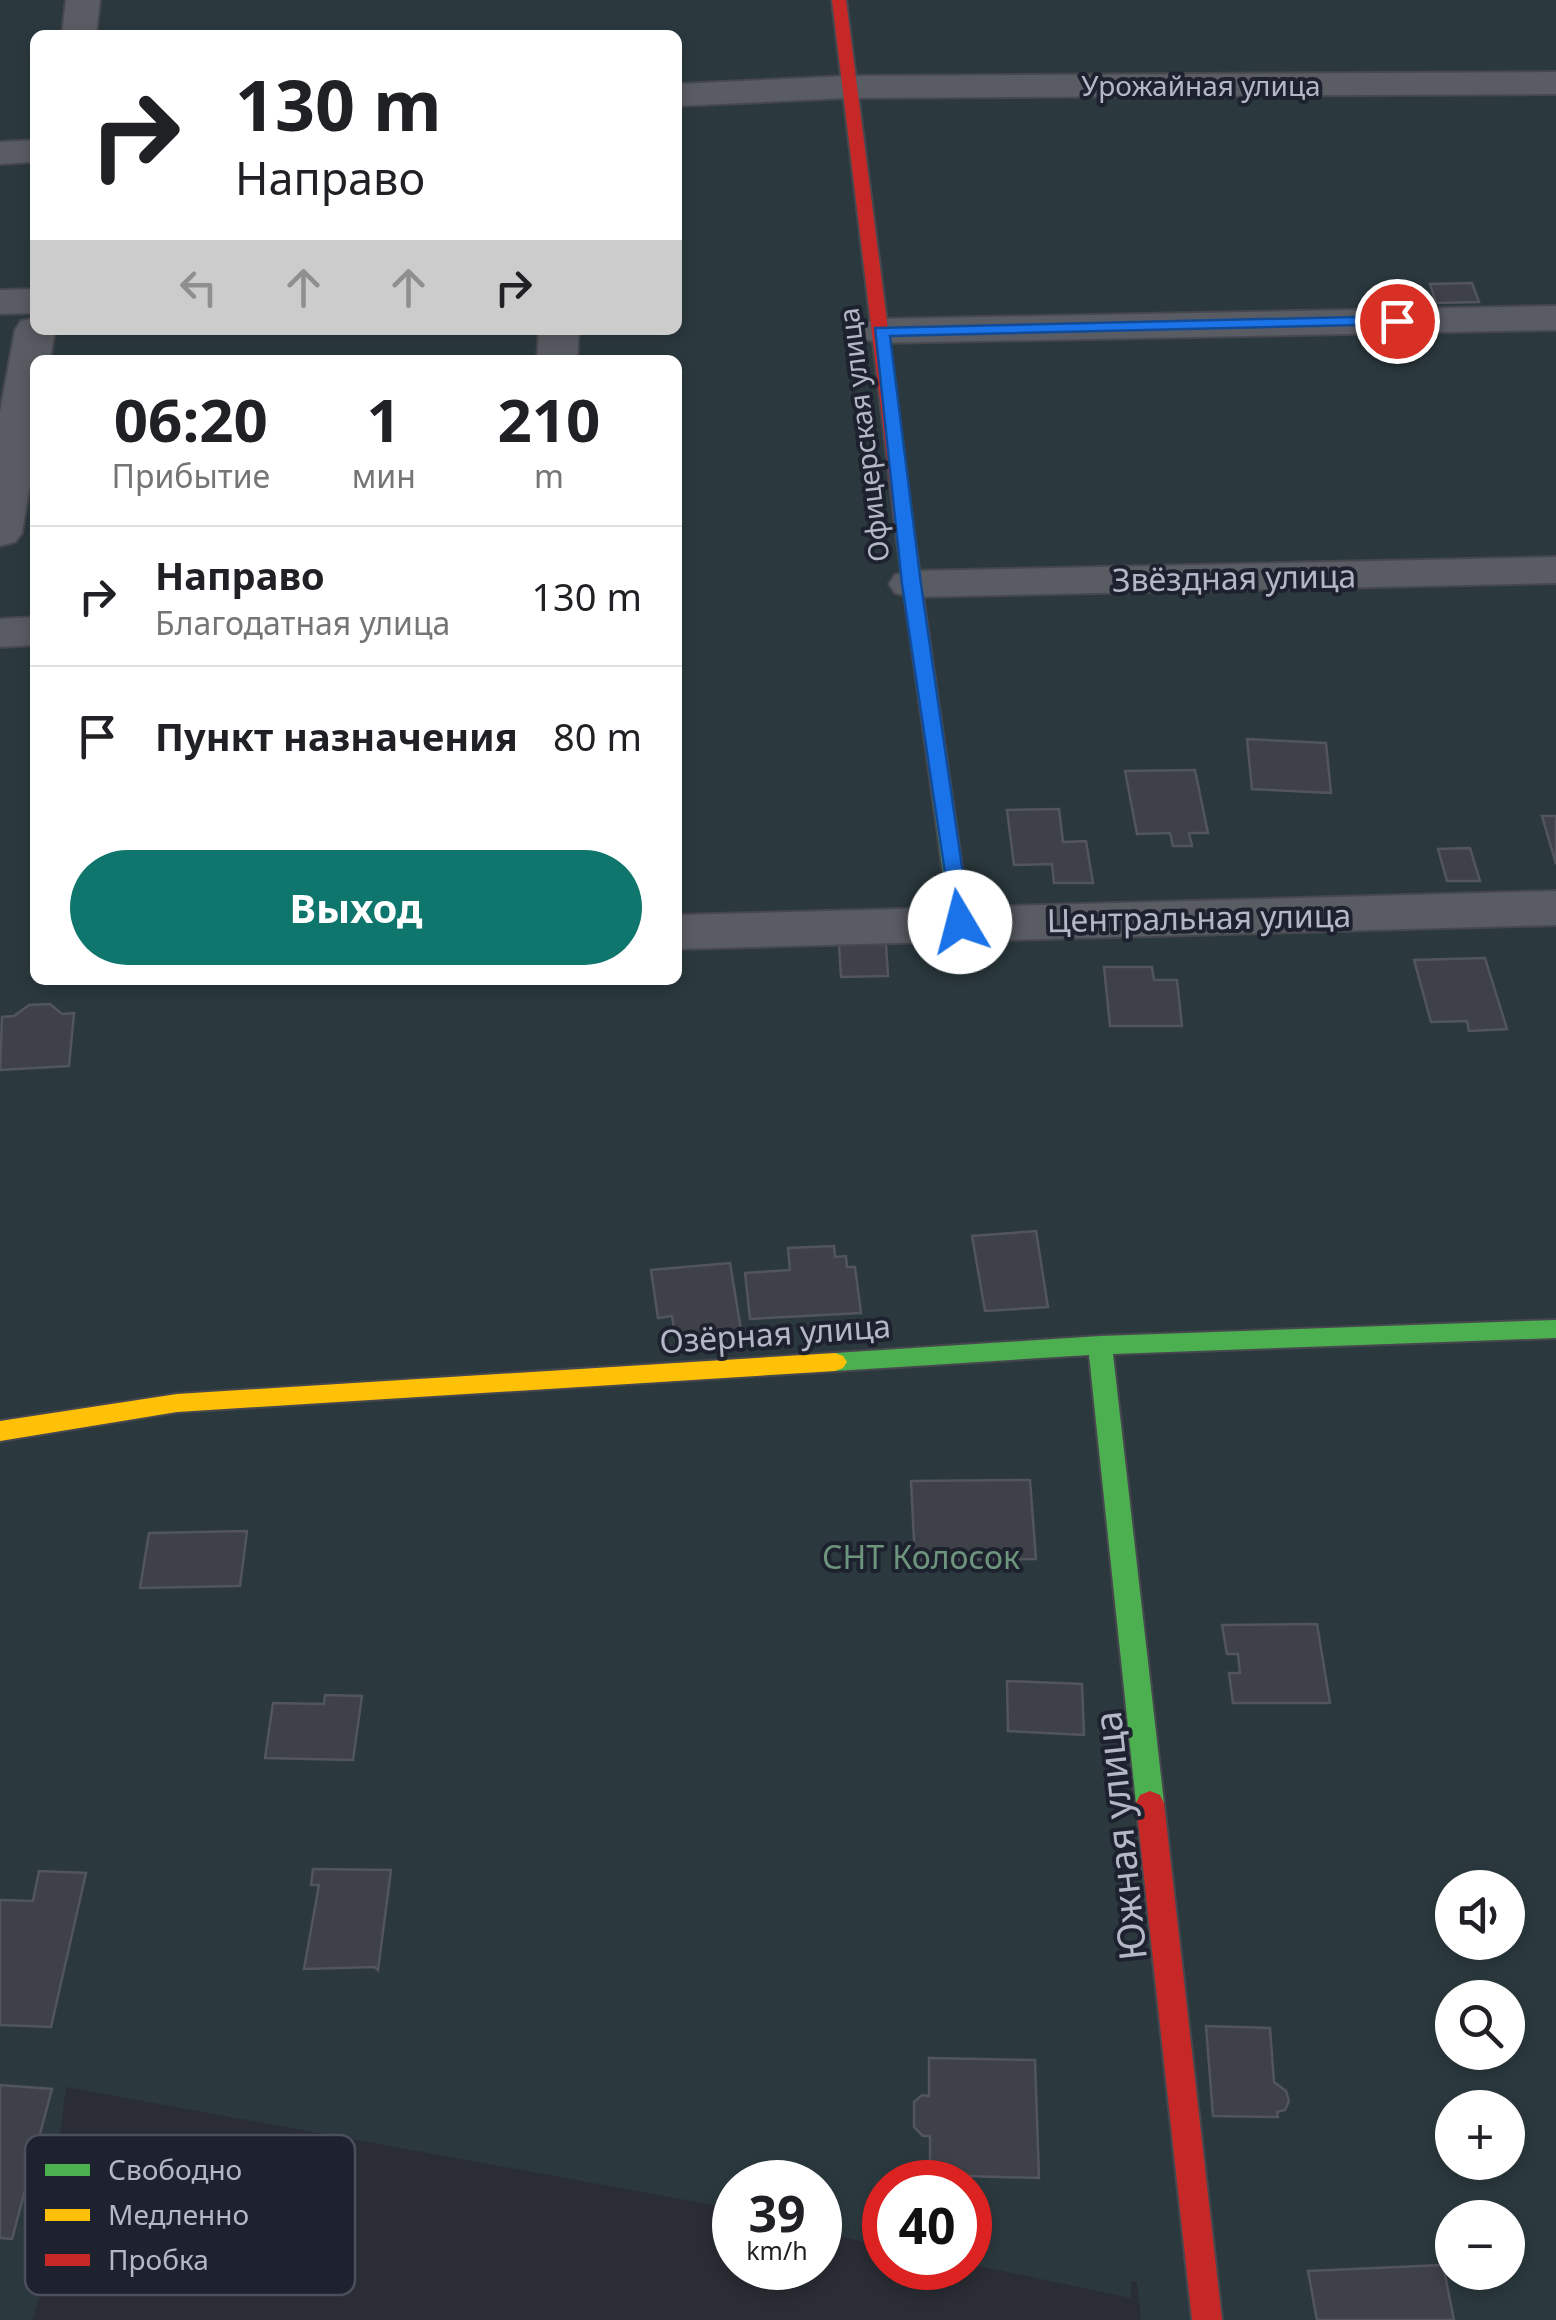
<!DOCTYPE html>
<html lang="ru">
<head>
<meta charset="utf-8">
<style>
	:root { --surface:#fff; --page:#f6f6f6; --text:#202124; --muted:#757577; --line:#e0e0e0; --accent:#0f766e }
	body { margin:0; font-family:"Noto Sans",sans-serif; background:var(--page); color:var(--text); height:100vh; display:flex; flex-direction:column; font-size:38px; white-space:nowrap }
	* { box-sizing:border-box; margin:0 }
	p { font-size:32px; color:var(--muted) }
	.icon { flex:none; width:55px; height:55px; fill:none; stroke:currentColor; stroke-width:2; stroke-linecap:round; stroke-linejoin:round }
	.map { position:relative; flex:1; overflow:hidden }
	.details { position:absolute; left:30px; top:355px; width:652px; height:630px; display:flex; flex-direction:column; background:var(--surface); border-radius:15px; box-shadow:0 5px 15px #0003 }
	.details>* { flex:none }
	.top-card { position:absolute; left:30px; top:30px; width:652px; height:305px; border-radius:15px; box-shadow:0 5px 15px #0003; background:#fff; color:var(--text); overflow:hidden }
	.tools { position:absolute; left:1435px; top:1870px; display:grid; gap:20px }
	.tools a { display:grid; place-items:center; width:90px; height:90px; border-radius:50%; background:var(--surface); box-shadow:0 5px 15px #0003; font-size:50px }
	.speed { position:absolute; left:712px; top:2160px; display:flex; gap:20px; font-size:50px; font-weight:700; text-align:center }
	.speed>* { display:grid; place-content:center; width:130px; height:130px; border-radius:50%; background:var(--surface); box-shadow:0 5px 15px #0003; line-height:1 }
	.speed small { font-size:25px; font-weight:400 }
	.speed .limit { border:15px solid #d22; background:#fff; color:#111 }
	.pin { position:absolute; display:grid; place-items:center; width:85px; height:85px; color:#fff; margin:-42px; border:5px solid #fff; border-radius:50%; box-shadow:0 2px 10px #0007 }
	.me { position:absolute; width:110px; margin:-55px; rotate:352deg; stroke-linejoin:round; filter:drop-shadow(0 0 8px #0008) }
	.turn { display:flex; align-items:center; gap:35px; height:210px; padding:0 40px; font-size:45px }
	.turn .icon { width:130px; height:130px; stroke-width:2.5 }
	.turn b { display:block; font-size:70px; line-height:85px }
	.lanes { display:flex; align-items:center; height:95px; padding:0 40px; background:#0003; justify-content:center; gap:50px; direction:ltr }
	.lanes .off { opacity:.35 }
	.eta { display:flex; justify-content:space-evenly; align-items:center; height:170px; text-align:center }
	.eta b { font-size:60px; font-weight:700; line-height:70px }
	.action { display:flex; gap:20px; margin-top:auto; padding:20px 40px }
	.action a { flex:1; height:115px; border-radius:60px; background:var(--accent); color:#fff; font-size:40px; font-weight:700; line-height:115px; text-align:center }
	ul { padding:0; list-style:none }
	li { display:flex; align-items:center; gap:30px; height:140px; padding:0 40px; border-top:2px solid var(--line) }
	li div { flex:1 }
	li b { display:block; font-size:38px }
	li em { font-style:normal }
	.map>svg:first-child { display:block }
	.green { fill:#2b393e; fill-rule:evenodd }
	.building { fill:#3f4149; stroke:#52555d; stroke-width:2.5 }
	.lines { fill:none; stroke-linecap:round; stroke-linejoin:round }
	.street-casing { stroke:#46484e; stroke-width:4 }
	.fast-casing { stroke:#46484e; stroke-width:4 }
	.slow-casing { stroke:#46484e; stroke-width:4 }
	.jam-casing { stroke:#46484e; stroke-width:4 }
	.street { fill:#595c63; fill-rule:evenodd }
	.fast { fill:#4caf50; fill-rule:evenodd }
	.slow { fill:#ffc107; fill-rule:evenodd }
	.jam { fill:#c62828; fill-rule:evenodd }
	.route { fill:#1a73e8; stroke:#114b97; stroke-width:2.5 }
	.labels { text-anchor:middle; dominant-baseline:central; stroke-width:8; stroke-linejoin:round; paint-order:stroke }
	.far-street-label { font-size:28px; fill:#b4b8c6; stroke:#1e222f }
	.street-label { font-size:32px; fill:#b4b8c6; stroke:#1e222f }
	.park-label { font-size:32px; fill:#6d947c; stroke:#1e222f }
	.near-street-label { font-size:38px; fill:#b4b8c6; stroke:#1e222f }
	.key { fill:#1e222f; stroke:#4b4f5c; stroke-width:2.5 }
	.key-label { font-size:28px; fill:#b4b8c6 }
</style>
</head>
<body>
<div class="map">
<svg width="1556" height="2320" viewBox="0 0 1556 2320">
	<rect width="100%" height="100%" fill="#2a2d35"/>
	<path class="green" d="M 0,0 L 1556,0 L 1556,2320 L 1141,2320 L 1137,2282 L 1131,2281 L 1131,2298 L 970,2264 L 970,2182 L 885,2182 L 885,2246 L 820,2232 L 820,2182 L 735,2182 L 735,2209 L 66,2087 L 40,2296 L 32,2320 L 0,2320 ZM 35,35 L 678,35 L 678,330 L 35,330 ZM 35,360 L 678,360 L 678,980 L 35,980 ZM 1452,1888 L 1508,1888 L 1508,1942 L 1452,1942 ZM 1452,1998 L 1508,1998 L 1508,2052 L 1452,2052 ZM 1452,2108 L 1508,2108 L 1508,2162 L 1452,2162 ZM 1452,2218 L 1508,2218 L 1508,2272 L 1452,2272 Z"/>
	<path class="building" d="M 1472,283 L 1479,302 L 1436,303 L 1430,284 Z
		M 1247,739 L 1326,743 L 1331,793 L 1252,789 Z
		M 1195,770 L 1208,833 L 1189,833 L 1192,846 L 1173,846 L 1170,833 L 1137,834 L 1125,771 Z
		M 1059,809 L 1063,842 L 1086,841 L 1093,883 L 1054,883 L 1052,864 L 1014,865 L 1007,810 Z
		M 1542,816 L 1556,816 L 1556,864 Z
		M 1470,848 L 1480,881 L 1447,881 L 1438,849 Z
		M 886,944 L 888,976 L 841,977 L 839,945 Z
		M 1485,958 L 1507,1029 L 1469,1031 L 1467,1021 L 1431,1022 L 1414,960 Z
		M 1104,967 L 1152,967 L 1154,980 L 1177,980 L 1182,1026 L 1110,1026 Z
		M 50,1004 L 62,1014 L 74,1013 L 69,1066 L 0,1070 L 2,1017 L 14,1016 L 29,1005 Z
		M 1036,1231 L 1048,1307 L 985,1311 L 972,1236 Z
		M 834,1246 L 835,1257 L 846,1256 L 847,1267 L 855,1267 L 861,1313 L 750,1319 L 745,1273 L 790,1270 L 788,1248 Z
		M 730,1263 L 742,1336 L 676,1342 L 672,1316 L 658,1318 L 651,1270 Z
		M 1030,1480 L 1036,1559 L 915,1560 L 911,1481 Z
		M 247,1531 L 240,1586 L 140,1588 L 149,1533 Z
		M 1317,1624 L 1330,1703 L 1233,1703 L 1229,1673 L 1240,1673 L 1238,1654 L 1227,1654 L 1222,1625 Z
		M 1007,1681 L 1082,1684 L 1084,1735 L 1008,1731 Z
		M 325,1695 L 362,1696 L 353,1760 L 265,1758 L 273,1703 L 324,1704 Z
		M 313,1869 L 391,1870 L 378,1970 L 375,1967 L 304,1969 L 319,1885 L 311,1885 Z
		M 39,1871 L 86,1873 L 51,2027 L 0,2025 L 0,1900 L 33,1901 Z
		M 1206,2026 L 1270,2028 L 1274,2082 L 1286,2091 L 1289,2101 L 1285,2110 L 1277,2112 L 1278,2117 L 1213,2116 Z
		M 929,2058 L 1035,2060 L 1039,2178 L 930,2175 L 930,2136 L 923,2136 L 914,2127 L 914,2102 L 922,2095 L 929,2096 Z
		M 0,2085 L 52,2089 L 12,2239 L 0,2238 Z
		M 1443,2265 L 1454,2320 L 1317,2320 L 1308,2271 Z"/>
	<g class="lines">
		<g class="street-casing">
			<path id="street" d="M 66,0 L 100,0 L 96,35 L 62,35 Z
				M 1556,72 L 1556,94 L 847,98 L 678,106 L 678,84 L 847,76 Z
				M 35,140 L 35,162 L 0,164 L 0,142 Z
				M 35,289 L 35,313 L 0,314 L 0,290 Z
				M 1556,306 L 1556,330 L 881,343 L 867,340 L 861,331 L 867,322 L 881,319 Z
				M 35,318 L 35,330 L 55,330 L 50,360 L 35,360 L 35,453 L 22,533 L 15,542 L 0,546 L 0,412 L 15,330 L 21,321 Z
				M 539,330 L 579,330 L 577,360 L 537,360 Z
				M 1556,557 L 1556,583 L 911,597 L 895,593 L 889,584 L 895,575 L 911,571 Z
				M 35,617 L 35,645 L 0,647 L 0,619 Z
				M 1556,891 L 1556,925 L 678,949 L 678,915 Z"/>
		</g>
		<g class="fast-casing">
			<path id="fast" d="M 905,529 L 914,534 L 970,922 L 960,929 L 950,922 L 896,534 Z
				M 1556,1320 L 1556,1338 L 1113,1354 L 1164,1803 L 1160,1811 L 1150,1815 L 1140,1811 L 1136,1803 L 1089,1355 L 835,1371 L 827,1368 L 823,1362 L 827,1356 L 835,1353 L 1100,1336 Z"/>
		</g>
		<g class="slow-casing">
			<path id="slow" d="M 835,1353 L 843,1356 L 847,1362 L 843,1368 L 835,1371 L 177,1412 L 0,1441 L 0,1421 L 177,1394 Z"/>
		</g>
		<g class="jam-casing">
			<path id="jam" d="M 832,0 L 846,0 L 914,534 L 905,539 L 896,534 Z
				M 1150,1791 L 1160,1795 L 1164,1803 L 1222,2320 L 1192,2320 L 1136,1803 L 1140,1795 Z"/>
		</g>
		<use href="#street" class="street"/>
		<use href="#fast" class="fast"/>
		<use href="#slow" class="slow"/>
		<use href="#jam" class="jam"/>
	</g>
	<path class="route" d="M 1397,316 L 1403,317 L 1403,324 L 890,336 L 921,584 L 970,922 L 960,929 L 953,927 L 902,584 L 875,328 Z"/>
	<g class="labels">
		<g class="far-street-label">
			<text x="1201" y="85">Урожайная улица</text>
			<text transform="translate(863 435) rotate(-97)">Офицерская улица</text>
		</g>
		<g class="street-label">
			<text transform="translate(1234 577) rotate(-1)">Звёздная улица</text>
			<text transform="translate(1199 917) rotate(-1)">Центральная улица</text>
			<text transform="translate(775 1333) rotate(-4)">Озёрная улица</text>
		</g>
		<g class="park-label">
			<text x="921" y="1556">СНТ Колосок</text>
		</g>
		<g class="near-street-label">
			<text transform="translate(1119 1836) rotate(-96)">Южная улица</text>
		</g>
	</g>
	<rect x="25" y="2135" width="330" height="160" rx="15" class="key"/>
	<rect x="45" y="2164" width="45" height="12" fill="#4caf50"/>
	<rect x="45" y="2209" width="45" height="12" fill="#ffc107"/>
	<rect x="45" y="2254" width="45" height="12" fill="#c62828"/>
	<g class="key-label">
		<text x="108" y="2180">Свободно</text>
		<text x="108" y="2225">Медленно</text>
		<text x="108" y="2270">Пробка</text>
	</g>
</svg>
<div class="tools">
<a><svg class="icon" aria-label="sound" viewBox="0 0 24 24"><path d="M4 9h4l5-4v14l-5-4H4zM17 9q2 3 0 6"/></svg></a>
<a><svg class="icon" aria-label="search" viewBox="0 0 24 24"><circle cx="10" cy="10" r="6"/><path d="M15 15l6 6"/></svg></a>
<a>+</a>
<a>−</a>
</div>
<div class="speed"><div>39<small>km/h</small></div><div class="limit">40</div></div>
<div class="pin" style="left:1397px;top:321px;background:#d93025"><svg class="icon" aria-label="arrive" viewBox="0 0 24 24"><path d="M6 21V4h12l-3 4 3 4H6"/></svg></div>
<svg class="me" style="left:960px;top:922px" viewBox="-20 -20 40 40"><circle r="19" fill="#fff"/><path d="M0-13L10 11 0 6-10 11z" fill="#1a73e8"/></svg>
<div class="top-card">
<div class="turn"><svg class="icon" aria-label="right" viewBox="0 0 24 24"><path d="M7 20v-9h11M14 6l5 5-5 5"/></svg><div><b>130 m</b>Направо</div></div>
<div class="lanes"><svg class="icon off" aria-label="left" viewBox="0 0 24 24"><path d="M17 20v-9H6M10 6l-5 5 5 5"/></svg><svg class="icon off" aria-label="ahead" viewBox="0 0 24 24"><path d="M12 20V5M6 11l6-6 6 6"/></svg><svg class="icon off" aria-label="ahead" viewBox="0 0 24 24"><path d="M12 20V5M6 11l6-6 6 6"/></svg><svg class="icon" aria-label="right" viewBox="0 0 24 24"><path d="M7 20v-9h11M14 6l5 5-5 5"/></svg></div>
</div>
<section class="details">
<div class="eta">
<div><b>06:20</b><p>Прибытие</p></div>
<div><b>1</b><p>мин</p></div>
<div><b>210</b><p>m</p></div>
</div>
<ul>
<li><svg class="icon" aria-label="right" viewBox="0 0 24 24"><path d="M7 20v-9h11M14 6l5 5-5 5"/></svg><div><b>Направо</b><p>Благодатная улица</p></div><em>130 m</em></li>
<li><svg class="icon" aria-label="arrive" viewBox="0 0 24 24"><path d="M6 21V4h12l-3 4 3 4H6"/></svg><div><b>Пункт назначения</b></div><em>80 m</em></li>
</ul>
<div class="action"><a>Выход</a></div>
</section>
</div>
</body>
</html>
